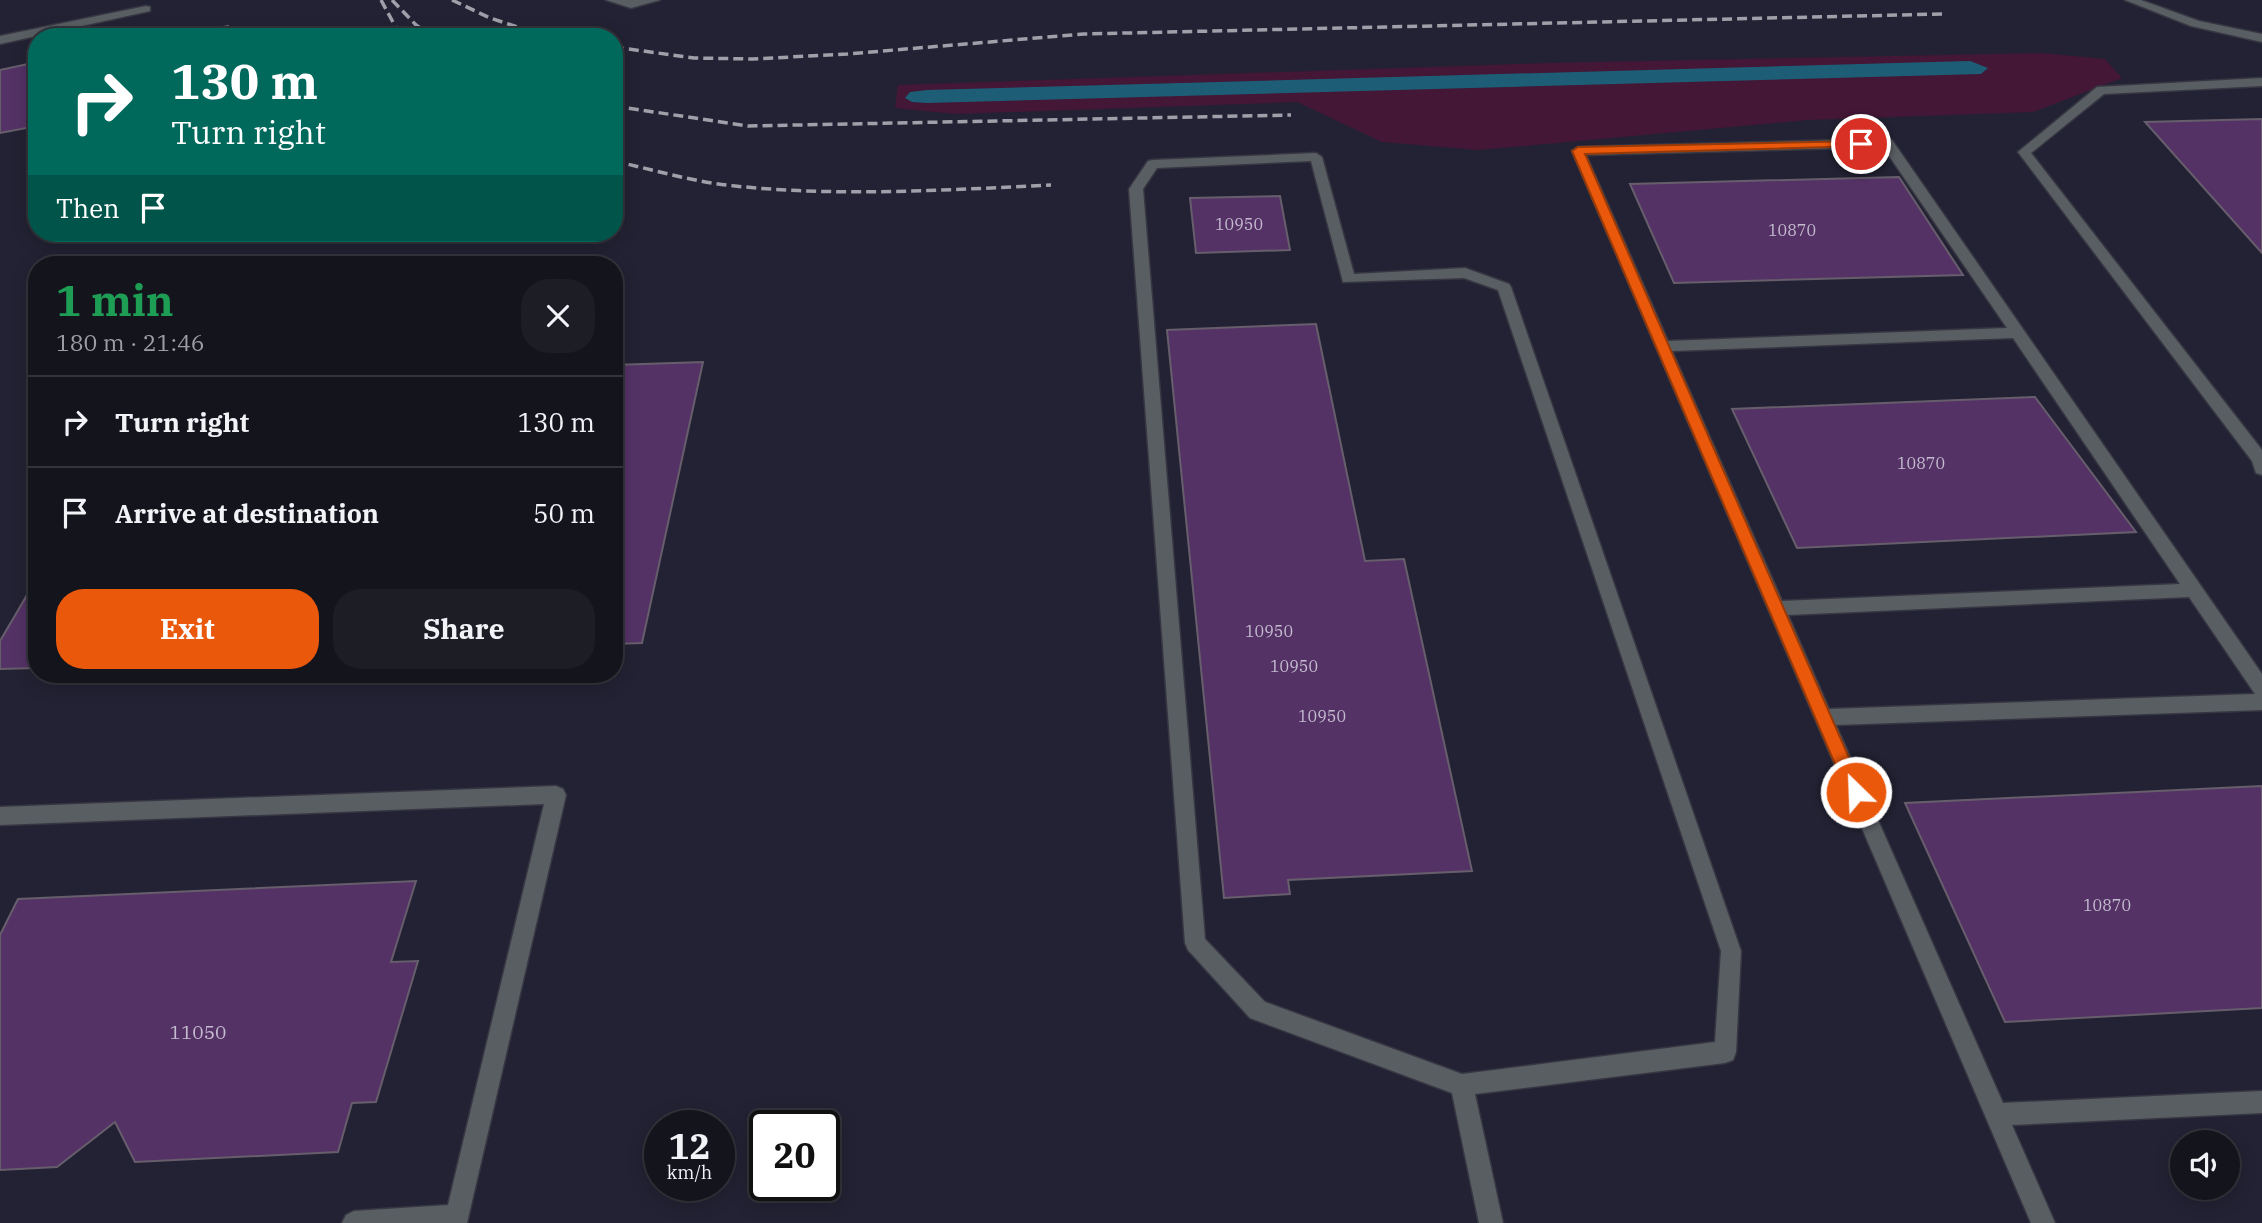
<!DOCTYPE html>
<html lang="en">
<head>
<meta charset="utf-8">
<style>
	:root { --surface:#14141d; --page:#1d1d26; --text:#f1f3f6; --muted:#9d9ea4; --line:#33333b; --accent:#ea580c }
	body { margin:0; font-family:"IBM Plex Serif",serif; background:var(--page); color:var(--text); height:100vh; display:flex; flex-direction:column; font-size:26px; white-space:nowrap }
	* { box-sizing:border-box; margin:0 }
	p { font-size:23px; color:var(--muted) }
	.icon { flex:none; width:38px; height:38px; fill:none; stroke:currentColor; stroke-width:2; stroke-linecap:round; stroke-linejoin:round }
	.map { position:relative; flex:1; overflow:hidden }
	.panel { position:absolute; left:28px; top:256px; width:595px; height:427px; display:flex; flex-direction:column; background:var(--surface); border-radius:28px; box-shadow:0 4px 18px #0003,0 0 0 2px var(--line) }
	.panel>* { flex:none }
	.hud { position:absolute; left:28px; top:28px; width:595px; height:214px; border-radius:28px; box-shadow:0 4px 18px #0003,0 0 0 2px var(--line); background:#00695c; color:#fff; overflow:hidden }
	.buttons { position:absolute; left:2170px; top:1130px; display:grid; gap:14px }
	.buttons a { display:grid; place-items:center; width:70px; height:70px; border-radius:50%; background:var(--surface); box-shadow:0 4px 18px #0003,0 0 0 2px var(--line); font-size:35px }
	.speed { position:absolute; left:644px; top:1110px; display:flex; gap:14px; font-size:35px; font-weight:700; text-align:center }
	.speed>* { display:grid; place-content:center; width:91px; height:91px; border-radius:50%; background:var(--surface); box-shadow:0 4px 18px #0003,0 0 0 2px var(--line); line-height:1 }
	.speed small { font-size:18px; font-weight:400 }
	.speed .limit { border:4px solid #111; border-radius:10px; background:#fff; color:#111 }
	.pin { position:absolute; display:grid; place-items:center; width:60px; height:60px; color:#fff; margin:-30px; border:4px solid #fff; border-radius:50%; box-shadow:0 2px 7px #0007 }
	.me { position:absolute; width:77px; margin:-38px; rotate:336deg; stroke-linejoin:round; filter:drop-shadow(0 0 5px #0008) }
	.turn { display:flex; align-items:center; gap:24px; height:147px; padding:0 28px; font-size:32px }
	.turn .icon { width:91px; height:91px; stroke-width:2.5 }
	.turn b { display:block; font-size:49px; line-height:60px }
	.then { display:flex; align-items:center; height:66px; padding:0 28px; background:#0003; gap:14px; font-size:26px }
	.round { display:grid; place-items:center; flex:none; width:74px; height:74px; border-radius:28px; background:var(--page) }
	.summary { display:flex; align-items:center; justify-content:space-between; height:119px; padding:0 28px }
	h1 { font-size:42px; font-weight:800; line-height:52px; color:#1e9e55 }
	.button { display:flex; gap:14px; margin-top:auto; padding:14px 28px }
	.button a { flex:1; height:80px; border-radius:28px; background:var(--accent); color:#fff; font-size:28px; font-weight:800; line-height:80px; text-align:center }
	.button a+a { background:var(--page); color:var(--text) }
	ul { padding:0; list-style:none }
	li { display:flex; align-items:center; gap:21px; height:91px; padding:0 28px; border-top:2px solid var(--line) }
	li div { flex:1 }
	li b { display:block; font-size:26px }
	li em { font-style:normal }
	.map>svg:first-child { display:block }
	.built { fill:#232234; fill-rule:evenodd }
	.green { fill:#431735 }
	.water { fill:#1d5e76 }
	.building { fill:#543266; stroke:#675e6c; stroke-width:2 }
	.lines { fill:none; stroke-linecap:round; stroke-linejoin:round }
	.service-casing { stroke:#373743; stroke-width:3 }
	.service { fill:#595e63; fill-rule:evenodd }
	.rail { stroke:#a0a0aa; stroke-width:3.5; stroke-dasharray:10 5; stroke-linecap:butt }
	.route { fill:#ea580c; stroke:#983908; stroke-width:2 }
	.labels { text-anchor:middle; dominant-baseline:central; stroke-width:7; stroke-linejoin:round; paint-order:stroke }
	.number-label { font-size:16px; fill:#c4bbcf }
	.near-number-label { font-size:19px; fill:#c4bbcf }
</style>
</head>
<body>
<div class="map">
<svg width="2262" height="1223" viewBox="0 0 2262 1223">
	<rect width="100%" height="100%" fill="#1a1a27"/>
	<path class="built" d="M 0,0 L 2262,0 L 2262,1223 L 0,1223 ZM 37,37 L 614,37 L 614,233 L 37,233 ZM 37,264 L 614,264 L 614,674 L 37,674 ZM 660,1125 L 719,1125 L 719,1185 L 660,1185 ZM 765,1125 L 824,1125 L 824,1185 L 765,1185 ZM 2182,1143 L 2228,1143 L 2228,1188 L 2182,1188 Z"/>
	<path class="green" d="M 2041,53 L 2105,59 L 2122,78 L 2033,112 L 1808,120 L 1479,150 L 1382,142 L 1297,102 L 956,114 L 895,108 L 898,85 L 1548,63 Z"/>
	<path class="water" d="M 1970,61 L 1988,68 L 1981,74 L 927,103 L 912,102 L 905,98 L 910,92 L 927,90 Z"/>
	<path class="building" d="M 228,26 L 228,37 L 172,37 Z
		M 37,62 L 37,126 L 0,133 L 0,70 Z
		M 2262,119 L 2262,253 L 2145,122 Z
		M 1899,177 L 1963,275 L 1674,283 L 1630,184 Z
		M 1280,196 L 1290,250 L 1196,253 L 1190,198 Z
		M 1316,324 L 1365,561 L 1404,559 L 1472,871 L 1288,880 L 1290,894 L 1224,898 L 1167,330 Z
		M 703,362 L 642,643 L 614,644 L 614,365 Z
		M 2035,397 L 2136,532 L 1797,548 L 1732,409 Z
		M 37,578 L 37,668 L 0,669 L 0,641 Z
		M 2262,786 L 2262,1008 L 2005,1022 L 1905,803 Z
		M 416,881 L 391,962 L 418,961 L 376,1102 L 352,1103 L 338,1152 L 135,1162 L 115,1122 L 57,1167 L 0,1170 L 0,935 L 18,899 Z"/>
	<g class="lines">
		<g class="service-casing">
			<path id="service" d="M 606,0 L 660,0 L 631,8 Z
				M 2125,0 L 2141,0 L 2199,21 L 2262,34 L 2262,42 L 2191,26 Z
				M 146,6 L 150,7 L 150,11 L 0,44 L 0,36 Z
				M 2262,78 L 2262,86 L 2104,94 L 2031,153 L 2262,450 L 2262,475 L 2256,473 L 2252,461 L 2018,152 L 2097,87 Z
				M 1887,139 L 1892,140 L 2262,674 L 2262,710 L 1836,725 L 2003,1103 L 2262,1091 L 2262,1113 L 2012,1125 L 2055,1223 L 2031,1223 L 1572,151 L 1578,147 ZM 1883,147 L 2007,328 L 1668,341 L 1586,155 ZM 2013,338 L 2180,584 L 1782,601 L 1672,351 ZM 2189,597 L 2255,694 L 1829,709 L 1788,615 Z
				M 1316,153 L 1322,157 L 1354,274 L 1465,268 L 1509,284 L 1511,287 L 1741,951 L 1736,1052 L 1733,1060 L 1725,1063 L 1475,1094 L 1503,1223 L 1479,1223 L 1452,1093 L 1250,1018 L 1188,950 L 1185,943 L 1129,189 L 1148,161 L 1153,160 ZM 1311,161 L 1343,282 L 1464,278 L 1498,290 L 1721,951 L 1715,1042 L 1462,1074 L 1265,1002 L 1205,939 L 1143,189 L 1157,168 Z
				M 556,786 L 563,789 L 566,795 L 467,1223 L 342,1223 L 346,1215 L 354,1211 L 448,1205 L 544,804 L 0,825 L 0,807 Z"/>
		</g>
		<use href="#service" class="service"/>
		<path class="rail" d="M 381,0 L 401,37
			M 392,0 L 416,25 L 434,37
			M 452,0 L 490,18 L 548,37
			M 614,47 L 694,58 L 753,59 L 847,54 L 1084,34 L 1943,14
			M 614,106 L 748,126 L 1291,115
			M 614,161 C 654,170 694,182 735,186 C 840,197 946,190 1051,185"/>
	</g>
	<path class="route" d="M 1861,141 L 1867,144 L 1866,146 L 1585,154 L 1864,792 L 1862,797 L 1856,800 L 1849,797 L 1847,792 L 1572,151 L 1578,147 Z"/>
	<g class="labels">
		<g class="number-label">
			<text x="1239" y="224">10950</text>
			<text x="1792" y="230">10870</text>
			<text x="1921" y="463">10870</text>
			<text x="1269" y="631">10950</text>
			<text x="1294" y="666">10950</text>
			<text x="1322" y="716">10950</text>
			<text x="2107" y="905">10870</text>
		</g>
		<g class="near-number-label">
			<text x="198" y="1032">11050</text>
		</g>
	</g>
</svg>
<div class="buttons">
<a><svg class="icon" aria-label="sound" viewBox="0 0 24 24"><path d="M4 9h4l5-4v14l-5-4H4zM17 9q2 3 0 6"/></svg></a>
</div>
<div class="speed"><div>12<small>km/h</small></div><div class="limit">20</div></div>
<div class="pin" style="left:1861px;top:144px;background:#d93025"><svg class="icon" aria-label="arrive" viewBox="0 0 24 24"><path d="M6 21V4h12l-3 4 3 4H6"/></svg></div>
<svg class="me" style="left:1856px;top:792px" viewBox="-20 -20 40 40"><circle r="17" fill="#ea580c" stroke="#fff" stroke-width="3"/><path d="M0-11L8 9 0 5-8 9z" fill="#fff"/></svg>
<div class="hud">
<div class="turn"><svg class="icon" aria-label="right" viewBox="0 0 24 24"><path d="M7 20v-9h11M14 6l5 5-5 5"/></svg><div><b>130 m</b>Turn right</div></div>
<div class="then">Then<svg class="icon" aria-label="arrive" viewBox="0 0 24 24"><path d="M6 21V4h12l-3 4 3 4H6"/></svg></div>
</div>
<section class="panel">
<div class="summary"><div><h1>1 min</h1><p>180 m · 21:46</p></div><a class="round"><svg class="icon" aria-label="close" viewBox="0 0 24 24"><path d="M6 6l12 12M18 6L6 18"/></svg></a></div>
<ul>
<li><svg class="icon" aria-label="right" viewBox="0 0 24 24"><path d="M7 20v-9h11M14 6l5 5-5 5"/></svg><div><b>Turn right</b></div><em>130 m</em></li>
<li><svg class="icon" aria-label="arrive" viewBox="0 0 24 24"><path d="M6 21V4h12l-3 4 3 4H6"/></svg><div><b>Arrive at destination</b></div><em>50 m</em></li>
</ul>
<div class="button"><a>Exit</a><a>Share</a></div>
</section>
</div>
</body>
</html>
